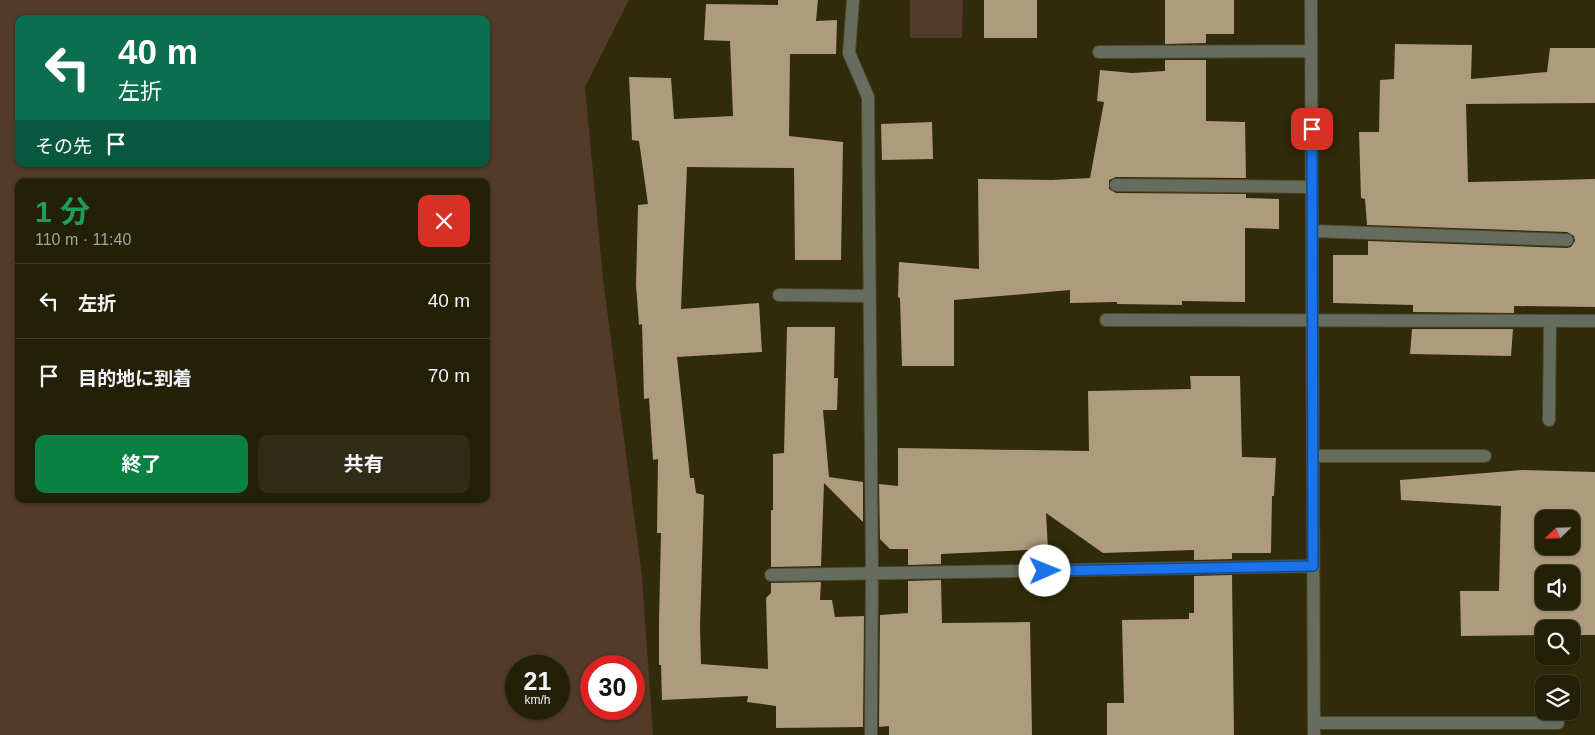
<!DOCTYPE html>
<html lang="ja">
<head>
<meta charset="utf-8">
<style>
	:root { --surface:#232008; --page:#2f2d16; --text:#f1f3f6; --muted:#a3a39c; --line:#403e29; --accent:#0b8043 }
	body { margin:0; font-family:Helvetica,"Noto Sans JP",sans-serif; background:var(--page); color:var(--text); height:100vh; display:flex; flex-direction:column; font-size:19px; white-space:nowrap }
	* { box-sizing:border-box; margin:0 }
	p { font-size:16px; color:var(--muted) }
	.icon { flex:none; width:28px; height:28px; fill:none; stroke:currentColor; stroke-width:2; stroke-linecap:round; stroke-linejoin:round }
	.map { position:relative; flex:1; overflow:hidden }
	.side { position:absolute; left:15px; top:178px; width:475px; height:325px; display:flex; flex-direction:column; background:var(--surface); border-radius:10px; box-shadow:0 1px 4px #0004,0 0 0 1px var(--line) }
	.side>* { flex:none }
	.guide { position:absolute; left:15px; top:15px; width:475px; height:152px; border-radius:10px; box-shadow:0 1px 4px #0004,0 0 0 1px var(--line); background:#0b6e4f; color:#fff; overflow:hidden }
	.needle { width:32px; rotate:247deg }
	.buttons { position:absolute; left:1535px; top:510px; display:grid; gap:10px }
	.buttons a { display:grid; place-items:center; width:45px; height:45px; border-radius:10px; background:var(--surface); box-shadow:0 1px 4px #0004,0 0 0 1px var(--line); font-size:25px }
	.speed { position:absolute; left:505px; top:655px; display:flex; gap:10px; font-size:25px; font-weight:700; text-align:center }
	.speed>* { display:grid; place-content:center; width:65px; height:65px; border-radius:50%; background:var(--surface); box-shadow:0 1px 4px #0004,0 0 0 1px var(--line); line-height:1 }
	.speed small { font-size:12px; font-weight:400 }
	.speed .limit { border:8px solid #d22; background:#fff; color:#111 }
	.pin { position:absolute; display:grid; place-items:center; width:42px; height:42px; color:#fff; margin:-21px; border-radius:10px; box-shadow:0 2px 8px #0006 }
	.me { position:absolute; width:55px; margin:-28px; rotate:89deg; stroke-linejoin:round; filter:drop-shadow(0 0 4px #0008) }
	.turn { display:flex; align-items:center; gap:18px; height:105px; padding:0 20px; font-size:22px }
	.turn .icon { width:65px; height:65px; stroke-width:2.5 }
	.turn b { display:block; font-size:35px; line-height:42px }
	.then { display:flex; align-items:center; height:48px; padding:0 20px; background:#0003; gap:10px; font-size:19px }
	.round { display:grid; place-items:center; flex:none; width:52px; height:52px; border-radius:10px; background:var(--page) }
	.summary { display:flex; align-items:center; justify-content:space-between; height:85px; padding:0 20px }
	h1 { font-size:30px; font-weight:700; line-height:38px; color:#1e9e55 }
	.action { display:flex; gap:10px; margin-top:auto; padding:10px 20px }
	.action a { flex:1; height:58px; border-radius:10px; background:var(--accent); color:#fff; font-size:20px; font-weight:700; line-height:58px; text-align:center }
	.action a+a { background:var(--page); color:var(--text) }
	ul { padding:0; list-style:none }
	li { display:flex; align-items:center; gap:15px; height:75px; padding:0 20px; border-top:1px solid var(--line) }
	li div { flex:1 }
	li b { display:block; font-size:19px }
	li em { font-style:normal }
	.map>svg:first-child { display:block }
	.green { fill:#533a29; fill-rule:evenodd }
	.building { fill:#ae9a7c; fill-rule:evenodd }
	.lines { fill:none; stroke-linecap:round; stroke-linejoin:round }
	.minor-casing { stroke:#4b4729; stroke-width:14 }
	.minor { stroke:#666d5f; stroke-width:12 }
	.route-casing { stroke:#114b97; stroke-width:12 }
	.route { stroke:#1a73e8; stroke-width:9 }
</style>
</head>
<body>
<div class="map">
<svg width="1595" height="735" viewBox="0 0 1595 735">
	<rect width="100%" height="100%" fill="#2f2b0b"/>
	<path class="green" d="M 0,0 L 629,0 L 585,87 L 603,279 L 642,576 L 653,735 L 0,735 ZM 19,19 L 486,19 L 486,164 L 19,164 ZM 19,181 L 486,181 L 486,499 L 19,499 ZM 516,666 L 559,666 L 559,709 L 516,709 ZM 591,666 L 634,666 L 634,709 L 591,709 Z
		M 910,0 L 963,0 L 962,38 L 910,38 Z"/>
	<path class="building" d="M 778,0 L 818,0 L 816,21 L 837,20 L 836,54 L 790,54 L 789,136 L 843,142 L 841,260 L 795,260 L 794,168 L 687,167 L 681,309 L 759,303 L 762,352 L 677,357 L 690,478 L 694,478 L 696,493 L 704,495 L 700,627 L 701,664 L 768,669 L 766,598 L 771,593 L 771,583 L 821,582 L 820,600 L 832,600 L 835,617 L 864,616 L 863,727 L 776,728 L 776,706 L 747,702 L 748,696 L 662,700 L 661,665 L 659,665 L 659,620 L 661,533 L 657,533 L 658,459 L 653,460 L 649,398 L 644,399 L 642,324 L 639,325 L 636,285 L 638,205 L 648,204 L 639,141 L 632,140 L 629,77 L 671,78 L 674,119 L 733,116 L 730,41 L 704,40 L 706,4 L 778,5 Z
		M 984,0 L 1037,0 L 1037,38 L 984,38 Z
		M 1165,0 L 1234,0 L 1234,34 L 1206,34 L 1206,43 L 1165,44 Z
		M 1395,44 L 1472,45 L 1471,79 L 1547,72 L 1550,48 L 1595,48 L 1595,103 L 1466,104 L 1468,182 L 1595,179 L 1595,307 L 1514,306 L 1514,313 L 1413,312 L 1413,305 L 1333,303 L 1333,255 L 1368,255 L 1368,241 L 1567,248 L 1571,247 L 1575,241 L 1574,236 L 1567,232 L 1367,225 L 1365,199 L 1361,198 L 1359,132 L 1379,132 L 1380,80 L 1394,79 Z
		M 1165,60 L 1206,60 L 1206,121 L 1245,122 L 1246,178 L 1116,177 L 1109,180 L 1109,189 L 1116,193 L 1246,194 L 1246,198 L 1279,199 L 1279,229 L 1245,228 L 1245,302 L 1182,301 L 1182,305 L 1117,304 L 1117,302 L 1070,303 L 1070,290 L 954,300 L 954,366 L 902,366 L 900,298 L 898,297 L 899,262 L 979,269 L 978,179 L 1052,180 L 1090,178 L 1104,102 L 1097,101 L 1100,70 L 1132,73 L 1165,71 Z
		M 932,122 L 933,159 L 882,160 L 881,124 Z
		M 787,327 L 835,327 L 834,378 L 838,378 L 837,410 L 823,410 L 829,477 L 863,482 L 863,522 L 824,483 L 821,566 L 771,567 L 771,510 L 773,510 L 773,454 L 784,453 Z
		M 1412,329 L 1513,329 L 1511,356 L 1410,354 Z
		M 1190,376 L 1240,376 L 1242,457 L 1276,458 L 1274,496 L 1272,496 L 1271,553 L 1232,553 L 1232,559 L 1194,560 L 1194,550 L 1103,553 L 1046,513 L 1048,549 L 941,554 L 941,564 L 908,565 L 908,549 L 890,549 L 880,539 L 879,484 L 898,486 L 898,448 L 1089,451 L 1088,391 L 1191,389 Z
		M 1522,470 L 1595,472 L 1595,635 L 1571,635 L 1571,629 L 1544,629 L 1544,635 L 1461,636 L 1460,591 L 1499,591 L 1501,506 L 1401,500 L 1400,480 ZM 1544,519 L 1571,519 L 1571,546 L 1544,546 ZM 1544,574 L 1571,574 L 1571,601 L 1544,601 Z
		M 1232,575 L 1234,735 L 1107,735 L 1107,703 L 1124,703 L 1122,620 L 1189,619 L 1189,613 L 1194,613 L 1194,576 Z
		M 941,580 L 942,623 L 1030,622 L 1032,735 L 889,735 L 889,726 L 879,727 L 880,615 L 908,613 L 908,581 Z"/>
	<g class="lines">
		<g class="minor-casing">
			<path id="minor" d="M 853,0 L 849,53 L 868,97 L 872,573 L 871,735
				M 1311,0 L 1314,735
				M 1099,52 L 1311,51
				M 1116,185 L 1312,187
				M 1312,231 L 1567,240
				M 779,295 L 870,296
				M 1106,320 L 1595,321
				M 1549,420 L 1550,321
				M 1313,456 L 1485,456
				M 771,575 L 1313,566
				M 1314,723 L 1558,723"/>
		</g>
		<use href="#minor" class="minor"/>
	</g>
	<g class="lines">
		<g class="route-casing">
			<path id="route" d="M 1045,571 L 1313,566 L 1312,129"/>
		</g>
		<use href="#route" class="route"/>
	</g>
</svg>
<div class="buttons">
<a><svg class="needle" viewBox="-14 -14 28 28"><path d="M0-13l5 13h-10z" fill="#e53935"/><path d="M0 13l5-13h-10z" fill="#a3a39c"/></svg></a>
<a><svg class="icon" aria-label="sound" viewBox="0 0 24 24"><path d="M4 9h4l5-4v14l-5-4H4zM17 9q2 3 0 6"/></svg></a>
<a><svg class="icon" aria-label="search" viewBox="0 0 24 24"><circle cx="10" cy="10" r="6"/><path d="M15 15l6 6"/></svg></a>
<a><svg class="icon" aria-label="layers" viewBox="0 0 24 24"><path d="M12 4l9 5-9 5-9-5zM3 14l9 5 9-5"/></svg></a>
</div>
<div class="speed"><div>21<small>km/h</small></div><div class="limit">30</div></div>
<div class="pin" style="left:1312px;top:129px;background:#d93025"><svg class="icon" aria-label="arrive" viewBox="0 0 24 24"><path d="M6 21V4h12l-3 4 3 4H6"/></svg></div>
<svg class="me" style="left:1045px;top:571px" viewBox="-20 -20 40 40"><circle r="19" fill="#fff"/><path d="M0-13L10 11 0 6-10 11z" fill="#1a73e8"/></svg>
<div class="guide">
<div class="turn"><svg class="icon" aria-label="left" viewBox="0 0 24 24"><path d="M17 20v-9H6M10 6l-5 5 5 5"/></svg><div><b>40 m</b>左折</div></div>
<div class="then">その先<svg class="icon" aria-label="arrive" viewBox="0 0 24 24"><path d="M6 21V4h12l-3 4 3 4H6"/></svg></div>
</div>
<section class="side">
<div class="summary"><div><h1>1 分</h1><p>110 m · 11:40</p></div><a class="round" style="background:#d93025;color:#fff"><svg class="icon" aria-label="close" viewBox="0 0 24 24"><path d="M6 6l12 12M18 6L6 18"/></svg></a></div>
<ul>
<li><svg class="icon" aria-label="left" viewBox="0 0 24 24"><path d="M17 20v-9H6M10 6l-5 5 5 5"/></svg><div><b>左折</b></div><em>40 m</em></li>
<li><svg class="icon" aria-label="arrive" viewBox="0 0 24 24"><path d="M6 21V4h12l-3 4 3 4H6"/></svg><div><b>目的地に到着</b></div><em>70 m</em></li>
</ul>
<div class="action"><a>終了</a><a>共有</a></div>
</section>
</div>
</body>
</html>
